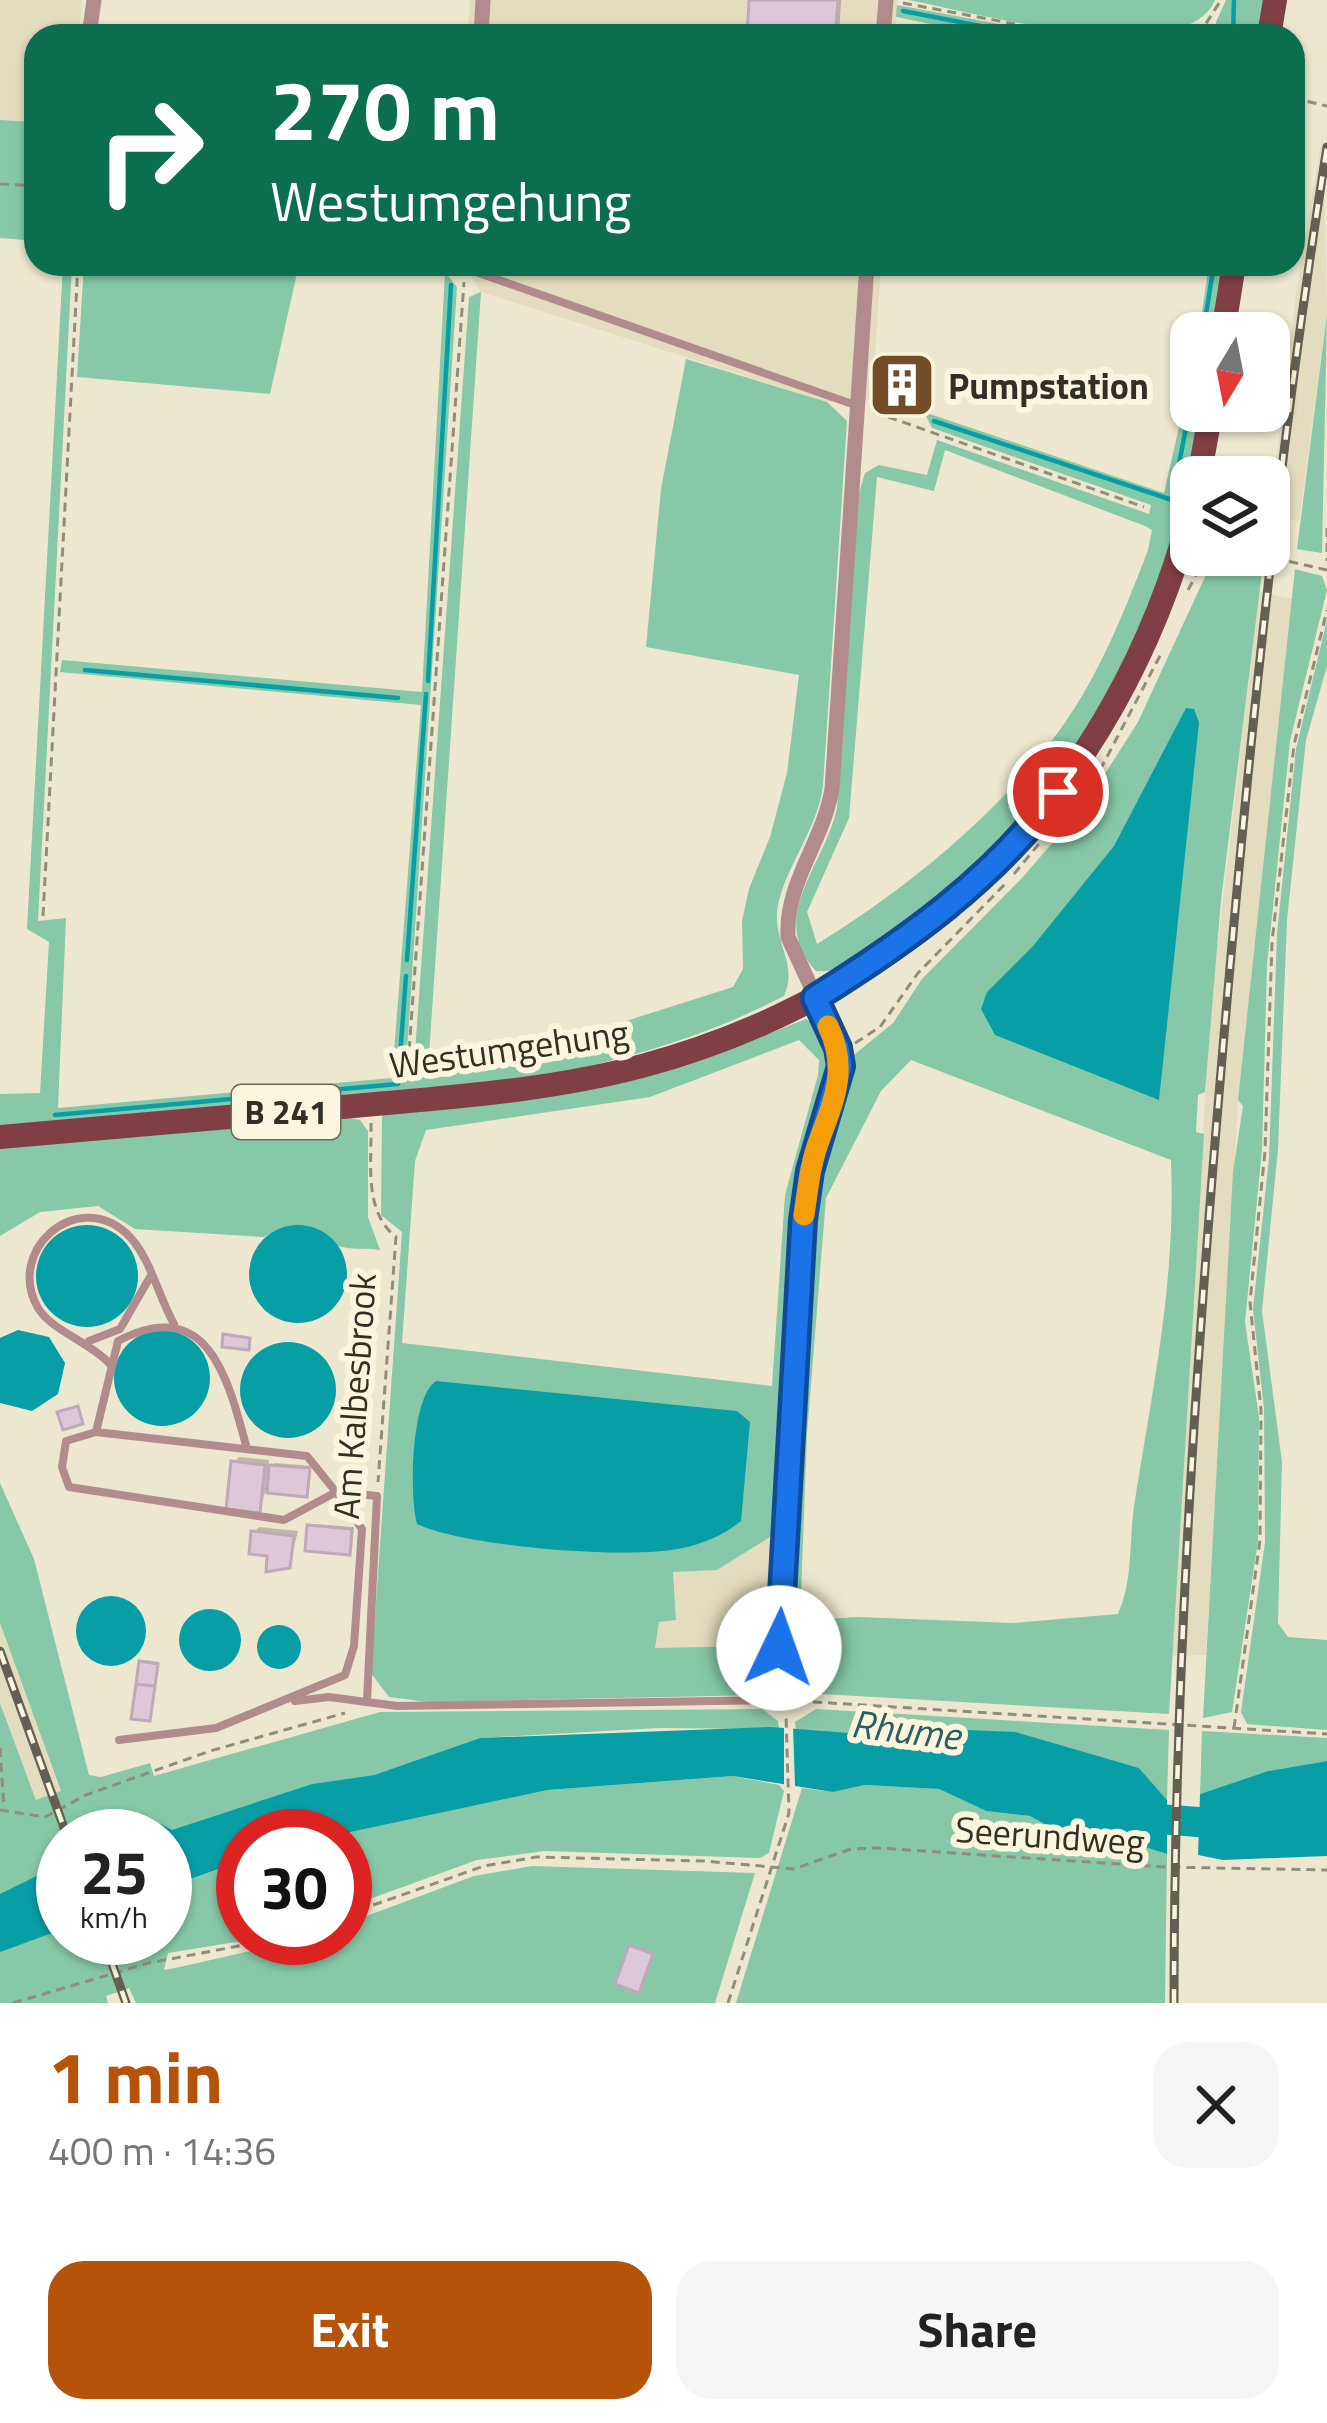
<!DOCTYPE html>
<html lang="en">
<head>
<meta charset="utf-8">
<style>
	:root { --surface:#fff; --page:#f6f6f6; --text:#222; --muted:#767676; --accent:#b45309 }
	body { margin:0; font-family:"Titillium Web",sans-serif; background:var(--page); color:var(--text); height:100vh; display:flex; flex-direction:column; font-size:45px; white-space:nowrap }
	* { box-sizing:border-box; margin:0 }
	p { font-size:39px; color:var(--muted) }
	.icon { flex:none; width:66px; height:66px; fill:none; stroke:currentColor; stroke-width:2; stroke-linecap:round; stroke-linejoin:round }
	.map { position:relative; height:2003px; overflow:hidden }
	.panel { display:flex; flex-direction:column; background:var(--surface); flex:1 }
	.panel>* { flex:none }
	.top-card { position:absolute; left:24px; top:24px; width:1281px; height:252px; border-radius:36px; box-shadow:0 3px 9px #0004; background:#0b6e4f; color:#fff; overflow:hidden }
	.needle { width:78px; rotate:190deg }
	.buttons { position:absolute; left:1170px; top:312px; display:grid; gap:24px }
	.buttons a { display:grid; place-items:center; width:120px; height:120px; border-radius:24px; background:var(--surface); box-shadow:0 3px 9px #0004; font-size:60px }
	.speed { position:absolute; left:36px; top:1809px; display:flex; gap:24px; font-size:60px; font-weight:700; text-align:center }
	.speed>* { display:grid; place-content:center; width:156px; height:156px; border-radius:50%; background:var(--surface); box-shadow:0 3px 9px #0004; line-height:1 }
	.speed small { font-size:30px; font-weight:400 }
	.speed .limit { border:18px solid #d22; background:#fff; color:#111 }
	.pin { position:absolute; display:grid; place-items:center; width:102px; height:102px; color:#fff; margin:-51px; border:6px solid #fff; border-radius:50%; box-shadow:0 3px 12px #0007 }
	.me { position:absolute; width:132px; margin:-66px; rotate:3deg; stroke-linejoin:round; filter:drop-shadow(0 0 9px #0008) }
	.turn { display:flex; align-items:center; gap:42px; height:252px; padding:0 48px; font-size:54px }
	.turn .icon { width:156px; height:156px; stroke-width:2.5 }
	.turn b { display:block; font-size:84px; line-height:102px }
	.round { display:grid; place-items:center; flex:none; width:126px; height:126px; border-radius:36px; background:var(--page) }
	.overview { display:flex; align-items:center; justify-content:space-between; height:204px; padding:0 48px }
	h1 { font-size:72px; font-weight:700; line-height:90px; color:var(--accent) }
	.button { display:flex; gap:24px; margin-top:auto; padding:24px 48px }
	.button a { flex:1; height:138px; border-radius:36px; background:var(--accent); color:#fff; font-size:48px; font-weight:700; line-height:138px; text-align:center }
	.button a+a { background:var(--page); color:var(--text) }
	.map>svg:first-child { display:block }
	.built { fill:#e3dcbe }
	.green { fill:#86c8a8; fill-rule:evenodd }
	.water { fill:#089ea6 }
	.pier { fill:#ede7cf }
	.shadow { fill:#0003 }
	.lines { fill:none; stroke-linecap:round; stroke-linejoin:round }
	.stream { stroke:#089ea6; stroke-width:4.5 }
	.river { stroke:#089ea6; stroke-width:30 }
	.building { fill:#ddc8d9; stroke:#bda9ba; stroke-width:3 }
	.path { stroke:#918d7c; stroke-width:3; stroke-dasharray:9 6; stroke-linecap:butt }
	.lane { stroke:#b28b8d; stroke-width:8 }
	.street { stroke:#b28b8d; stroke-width:15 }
	.primary { stroke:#803e45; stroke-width:24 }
	.rail-casing { stroke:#636053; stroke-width:9 }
	.rail { stroke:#faf5dc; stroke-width:4.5; stroke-dasharray:14; stroke-linecap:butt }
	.route-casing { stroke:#114b97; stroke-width:30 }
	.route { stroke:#1a73e8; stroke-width:21 }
	.slow { stroke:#f59e0b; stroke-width:21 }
	.labels { text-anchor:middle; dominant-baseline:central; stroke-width:12; stroke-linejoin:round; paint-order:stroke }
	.shield { fill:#faf5dc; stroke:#6d6a5d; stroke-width:3 }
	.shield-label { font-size:33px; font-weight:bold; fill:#312f26 }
	.poi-label { font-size:36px; font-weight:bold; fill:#312f26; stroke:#faf5dc; text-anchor:start }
	.street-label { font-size:36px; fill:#312f26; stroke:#faf5dc }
	.water-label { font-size:39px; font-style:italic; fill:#2b5e61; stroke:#faf5dc }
</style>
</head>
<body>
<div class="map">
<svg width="1327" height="2003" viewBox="0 0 1327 2003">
	<rect width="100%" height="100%" fill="#ede7cf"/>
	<path class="built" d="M 0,0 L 82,0 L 79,36 L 36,36 L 36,122 L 0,120 Z
		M 470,0 L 898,0 L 895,36 L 467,36 Z
		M 1323,133 L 1327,314 L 1299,521 L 1269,518 L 1298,278 Z
		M 463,264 L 881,264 L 875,355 L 928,376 L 924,416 L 880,400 L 827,402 L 481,292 Z
		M 1259,592 L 1292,599 L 1238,1100 L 1206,1655 L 1170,1656 L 1211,1003 Z
		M 773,1535 L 768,1646 L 655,1649 L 659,1622 L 676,1620 L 673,1572 L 717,1570 Z
		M 0,1623 L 61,1792 L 37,1800 L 0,1703 Z"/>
	<path class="green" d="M 908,0 L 1215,0 C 1185,72 969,11 908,0 Z
		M 1226,0 L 1265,0 L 1259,36 L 1218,36 L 1216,22 Z
		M 897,5 L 1064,36 L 990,36 L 896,17 Z
		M 0,120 L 36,122 L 36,241 L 0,238 Z
		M 63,264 L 72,264 L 38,921 L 66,918 L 58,1108 L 392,1078 L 421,705 L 60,672 L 62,660 L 422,692 L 445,272 L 457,287 L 406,1067 L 419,1067 L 415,1052 L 469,297 L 481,292 L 429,1055 L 441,1067 L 494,1063 L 733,987 L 743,969 L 742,921 L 749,889 L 770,837 L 787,773 L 799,675 L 646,647 L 661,489 L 686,359 L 827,402 L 847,421 L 823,786 C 817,832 781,872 777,913 C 775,945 798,965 784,996 C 706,1037 618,1062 533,1078 L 0,1126 L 0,1094 L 40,1093 L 49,942 L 27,929 Z
		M 84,264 L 299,264 L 270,394 L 77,377 Z
		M 1209,264 L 1225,264 L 1214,333 L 1199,333 Z
		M 1327,314 L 1322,553 L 1297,549 Z
		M 1191,375 L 1191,411 L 1201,411 C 1162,627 1083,793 902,924 C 880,940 845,975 816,971 C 766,917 825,865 837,808 L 857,500 L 865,473 L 879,465 L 927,475 L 937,440 L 1149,514 L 1151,505 L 932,428 L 924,412 L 1164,493 ZM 945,450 L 1145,526 L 1152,530 L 1148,550 C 1125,610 1101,671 1064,724 C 1002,811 907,889 817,944 L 807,912 L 849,818 L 877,477 L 934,491 Z
		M 1233,556 L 1263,564 L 1221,900 L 1205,1092 L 1198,1095 L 1196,1132 L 1204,1134 L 1169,1714 L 804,1693 L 792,1683 L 787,1605 L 812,1209 L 822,1155 L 847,1091 L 849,1059 L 893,1023 L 922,979 L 1022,878 L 1085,805 L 1138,722 L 1210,566 ZM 911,1060 L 1171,1160 C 1176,1283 1153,1385 1134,1506 C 1129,1542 1133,1581 1118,1614 L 1014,1623 L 857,1617 L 800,1621 L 807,1434 L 826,1198 L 881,1091 Z
		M 1295,569 L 1322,576 L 1327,590 L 1290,741 L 1267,965 L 1262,1150 L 1245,1322 L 1259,1417 L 1258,1541 L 1232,1712 L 1203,1718 L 1233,1172 L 1243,1106 L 1238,1100 Z
		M 1327,620 L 1327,666 L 1306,740 L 1287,920 L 1278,1149 L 1262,1311 L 1282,1462 L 1278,1623 L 1288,1637 L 1327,1640 L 1327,1730 L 1247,1724 L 1241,1712 L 1265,1542 L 1264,1409 L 1253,1309 L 1269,1158 L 1277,934 L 1296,749 Z
		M 806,1019 L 824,1030 L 834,1071 L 799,1187 L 777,1518 L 773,1535 L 717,1570 L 673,1572 L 676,1620 L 659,1622 L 655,1648 L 768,1646 L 770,1679 L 761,1695 L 428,1702 L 389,1697 L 371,1673 L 402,1232 L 381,1215 L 382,1115 L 605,1085 L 705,1059 ZM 799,1040 L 819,1060 L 818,1075 L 785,1195 L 772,1386 L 402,1343 L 415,1161 L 426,1130 L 650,1097 Z
		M 342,1117 L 360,1120 L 368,1131 L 368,1217 L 380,1250 C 368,1248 349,1250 339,1246 C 314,1234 294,1219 264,1237 L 135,1229 L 98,1206 L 40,1212 L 0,1236 L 0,1147 Z
		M 0,1483 L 34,1559 L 89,1775 L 101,1777 L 150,1763 L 154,1776 L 380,1712 L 762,1709 L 778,1721 L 779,1729 L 659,1728 L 480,1738 L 374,1775 L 312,1784 L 172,1831 L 184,1882 L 243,1860 L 243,1938 L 261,1938 L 168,1953 L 164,1970 C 222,1959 288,1938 345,1938 L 345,1924 L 474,1876 L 532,1866 L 755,1873 L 715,2003 L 136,2003 L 129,1988 L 106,1996 L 108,2003 L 0,2003 L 0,1703 L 36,1800 L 61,1791 L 0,1623 ZM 63,1836 L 165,1836 L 165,1938 L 63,1938 Z
		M 816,1709 L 1169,1730 L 1167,1800 L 1139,1768 L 1083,1753 L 920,1728 L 888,1736 L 796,1733 L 795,1722 Z
		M 1202,1731 L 1327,1738 L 1327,1761 L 1268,1771 L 1200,1794 Z
		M 733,1776 L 779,1785 L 784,1791 L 769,1853 L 760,1858 L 545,1851 L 477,1860 L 345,1908 L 345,1836 L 332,1836 L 548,1790 Z
		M 865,1785 L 939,1789 L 986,1811 L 1030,1816 L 1048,1826 L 1093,1831 L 1167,1854 L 1165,2003 L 736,2003 L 802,1788 L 833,1792 Z"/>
	<path class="water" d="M 1186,708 L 1194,709 L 1199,723 L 1159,1100 L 995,1035 L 981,1009 L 987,992 L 1033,946 L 1114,846 Z
		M249 1274a49 49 0 1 1 98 0a49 49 0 1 1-98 0Z
		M36 1276a51 51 0 1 1 102 0a51 51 0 1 1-102 0Z
		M114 1378a48 48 0 1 1 96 0a48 48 0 1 1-96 0Z
		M 18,1330 L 49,1337 L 65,1363 L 58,1394 L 32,1411 L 0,1403 L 0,1338 Z
		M240 1390a48 48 0 1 1 96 0a48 48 0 1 1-96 0Z
		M 436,1381 L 737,1411 L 750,1422 L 741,1521 C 724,1535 705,1543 683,1548 C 630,1560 466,1547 417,1524 C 409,1495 411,1397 436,1381 Z
		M76 1631a35 35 0 1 1 70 0a35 35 0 1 1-70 0Z
		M179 1640a31 31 0 1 1 62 0a31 31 0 1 1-62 0Z
		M257 1647a22 22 0 1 1 44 0a22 22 0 1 1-44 0Z
		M 771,1727 L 888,1736 L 920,1728 L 1015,1732 L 1139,1768 L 1167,1800 L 1167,1854 L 1093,1831 L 1048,1826 L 1030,1816 L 986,1811 L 939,1789 L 865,1785 L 833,1792 L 733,1776 L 548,1790 L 332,1836 L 243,1836 L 243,1860 L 183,1882 L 182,1891 L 174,1893 L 174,1886 L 165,1889 L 165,1836 L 154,1836 L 161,1824 L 172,1830 L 312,1784 L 374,1775 L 480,1738 Z
		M 1327,1761 L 1327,1856 L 1223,1860 L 1198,1855 L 1200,1794 L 1268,1771 Z
		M 63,1863 L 63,1929 L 0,1952 L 0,1894 Z"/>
	<path class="pier" d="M 784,1724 L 793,1726 L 795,1786 L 784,1787 Z"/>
	<path class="shadow" d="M 752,0 L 841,0 L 839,36 L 750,36 Z
		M 239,1457 L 269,1460 L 268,1470 L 275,1463 L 311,1466 L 309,1490 L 266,1490 L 259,1509 L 234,1462 Z
		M 313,1524 L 354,1527 L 352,1549 L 310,1527 Z
		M 259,1527 L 298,1531 L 289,1566 L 254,1532 Z
		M 145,1660 L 159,1662 L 149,1718 L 142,1663 Z"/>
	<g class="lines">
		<path class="stream" d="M 903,11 L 1032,36
			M 1233,36 L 1234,0
			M 1203,333 L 1214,264
			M 934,421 L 1172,500 L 1191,402
			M 85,670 L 398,698
			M 428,681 L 451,285
			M 407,960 L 426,694
			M 55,1115 L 398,1084 L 406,976"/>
		<path class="river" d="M 1131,1817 L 1239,1825"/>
	</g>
	<path class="building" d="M 749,0 L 838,0 L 835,36 L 747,36 Z
		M 541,264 L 570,264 L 569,274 Z
		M 896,375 L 914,382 L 909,395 L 891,389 Z
		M 223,1334 L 250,1338 L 249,1350 L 222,1347 Z
		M 78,1406 L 83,1424 L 63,1430 L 57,1412 Z
		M 231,1461 L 265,1465 L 260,1513 L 226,1509 Z
		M 269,1465 L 310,1468 L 307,1497 L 267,1493 Z
		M 307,1525 L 352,1529 L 350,1555 L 305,1551 Z
		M 251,1531 L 294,1536 L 290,1568 L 266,1572 L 267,1556 L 249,1554 Z
		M 139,1661 L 158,1664 L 155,1686 L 136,1684 Z
		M 136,1684 L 155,1686 L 150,1721 L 131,1719 Z
		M 629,1945 L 653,1954 L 639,1993 L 615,1984 Z"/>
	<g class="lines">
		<path class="path" d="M 903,3 L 1079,36
			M 1198,36 L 1221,0
			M 1293,98 L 1327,106
			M 0,184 L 36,186
			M 874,412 L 1144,507
			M 1327,528 L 1327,561
			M 1260,555 L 1327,570
			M 1188,590 L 1207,555
			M 1014,874 L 1100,770 L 1161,654
			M 43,916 L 78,264
			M 855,1043 L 880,1027 L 918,973 L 1008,881
			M 407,1080 L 464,282
			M 371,1123 C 372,1162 363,1211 396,1237 L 378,1482
			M 798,1701 L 1327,1734
			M 1234,1728 L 1260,1540 L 1261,1410 L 1250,1302 L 1265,1151 L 1272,942 L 1294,745 L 1327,610
			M 0,1748 L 4,1808
			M 0,1810 L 45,1817 L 86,1795 L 210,1751 L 345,1713
			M 345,1915 L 484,1866 L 536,1857 L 704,1861 L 794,1869 L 851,1849 L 878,1848 L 1164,1867 L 1327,1870
			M 13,2003 L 149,1963 L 281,1938
			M 728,2003 L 789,1813 L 786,1715"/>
		<path class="lane" d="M 453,264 L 855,405
			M 89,1341 L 120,1329 L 150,1277
			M 110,1364 C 90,1342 52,1331 38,1308 C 5,1251 76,1188 126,1233 C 150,1255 158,1296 174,1324
			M 96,1432 L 118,1341 C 208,1294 228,1378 247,1449
			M 295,1701 L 329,1697 L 397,1706 L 783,1700
			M 119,1740 L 216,1728 L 345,1675 L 354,1646 L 362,1529 L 336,1492 L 284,1520 L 69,1487 L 62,1467 L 66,1441 L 96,1432 L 307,1456 L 336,1492 L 377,1496 L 367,1700"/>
		<path class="street" d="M 89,36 L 94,0
			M 481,36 L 483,0
			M 883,36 L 886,0
			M 465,268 L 466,264
			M 784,1700 L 779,1648 L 803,1220 C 806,1204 807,1187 810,1171 C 819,1127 844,1095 839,1048 L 788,937 C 785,883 823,842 832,789 L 867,264"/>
		<path class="primary" d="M 1269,36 L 1275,0
			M 1223,333 L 1234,264
			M 1199,477 L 1211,411
			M 0,1137 C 118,1127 236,1116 354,1106 C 451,1097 548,1091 642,1066 C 921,991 1117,789 1191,512"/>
		<g class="rail-casing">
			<path id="rail" d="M 0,1651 L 67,1836
				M 103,1938 L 126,2003
				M 1174,2003 C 1174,1687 1195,1373 1222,1059 C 1248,754 1279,449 1327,147"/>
		</g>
		<use href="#rail" class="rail"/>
	</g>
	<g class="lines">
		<g class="route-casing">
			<path id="route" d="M 779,1648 L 803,1220 L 810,1171 L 841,1066 L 838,1048 L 815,998 C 908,940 992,880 1058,792"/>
		</g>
		<use href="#route" class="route"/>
		<path class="slow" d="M 804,1215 C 808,1189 810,1163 820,1138 C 835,1098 848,1068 828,1026"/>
	</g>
	<defs>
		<g id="building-square" transform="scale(3.45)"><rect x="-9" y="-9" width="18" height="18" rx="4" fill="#734c2a" stroke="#faf5dc"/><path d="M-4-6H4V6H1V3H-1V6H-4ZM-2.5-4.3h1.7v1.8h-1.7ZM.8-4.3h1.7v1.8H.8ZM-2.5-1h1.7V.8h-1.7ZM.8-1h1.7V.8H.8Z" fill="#fff"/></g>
	</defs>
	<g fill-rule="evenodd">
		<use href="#building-square" x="902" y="385"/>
	</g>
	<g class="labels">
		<rect class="shield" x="232" y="1085" width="108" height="54" rx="9"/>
		<g class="shield-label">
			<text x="286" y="1112">B 241</text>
		</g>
		<g class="poi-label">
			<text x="948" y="385">Pumpstation</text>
		</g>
		<g class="street-label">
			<text transform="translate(509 1048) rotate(-8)">Westumgehung</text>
			<text transform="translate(354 1396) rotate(-86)">Am Kalbesbrook</text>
			<text transform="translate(1050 1835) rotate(4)">Seerundweg</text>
		</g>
		<g class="water-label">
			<text transform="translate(906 1729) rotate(7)">Rhume</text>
		</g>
	</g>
</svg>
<div class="buttons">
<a><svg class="needle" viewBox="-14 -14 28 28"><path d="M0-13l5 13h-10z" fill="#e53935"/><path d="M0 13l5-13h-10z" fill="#767676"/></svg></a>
<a><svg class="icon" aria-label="layers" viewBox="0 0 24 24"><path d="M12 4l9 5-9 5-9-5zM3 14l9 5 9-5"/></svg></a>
</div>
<div class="speed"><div>25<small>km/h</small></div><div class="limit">30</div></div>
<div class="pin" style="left:1058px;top:792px;background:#d93025"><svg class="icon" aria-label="arrive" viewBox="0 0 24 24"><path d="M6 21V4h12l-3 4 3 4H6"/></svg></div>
<svg class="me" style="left:779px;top:1648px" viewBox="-20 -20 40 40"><circle r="19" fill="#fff"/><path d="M0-13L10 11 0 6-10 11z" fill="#1a73e8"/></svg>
<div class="top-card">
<div class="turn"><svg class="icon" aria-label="right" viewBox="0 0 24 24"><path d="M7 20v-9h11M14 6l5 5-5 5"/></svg><div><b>270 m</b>Westumgehung</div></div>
</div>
</div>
<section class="panel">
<div class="overview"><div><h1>1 min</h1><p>400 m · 14:36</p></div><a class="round"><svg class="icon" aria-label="close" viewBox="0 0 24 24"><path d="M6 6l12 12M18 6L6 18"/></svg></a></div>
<div class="button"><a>Exit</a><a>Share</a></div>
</section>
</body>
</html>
